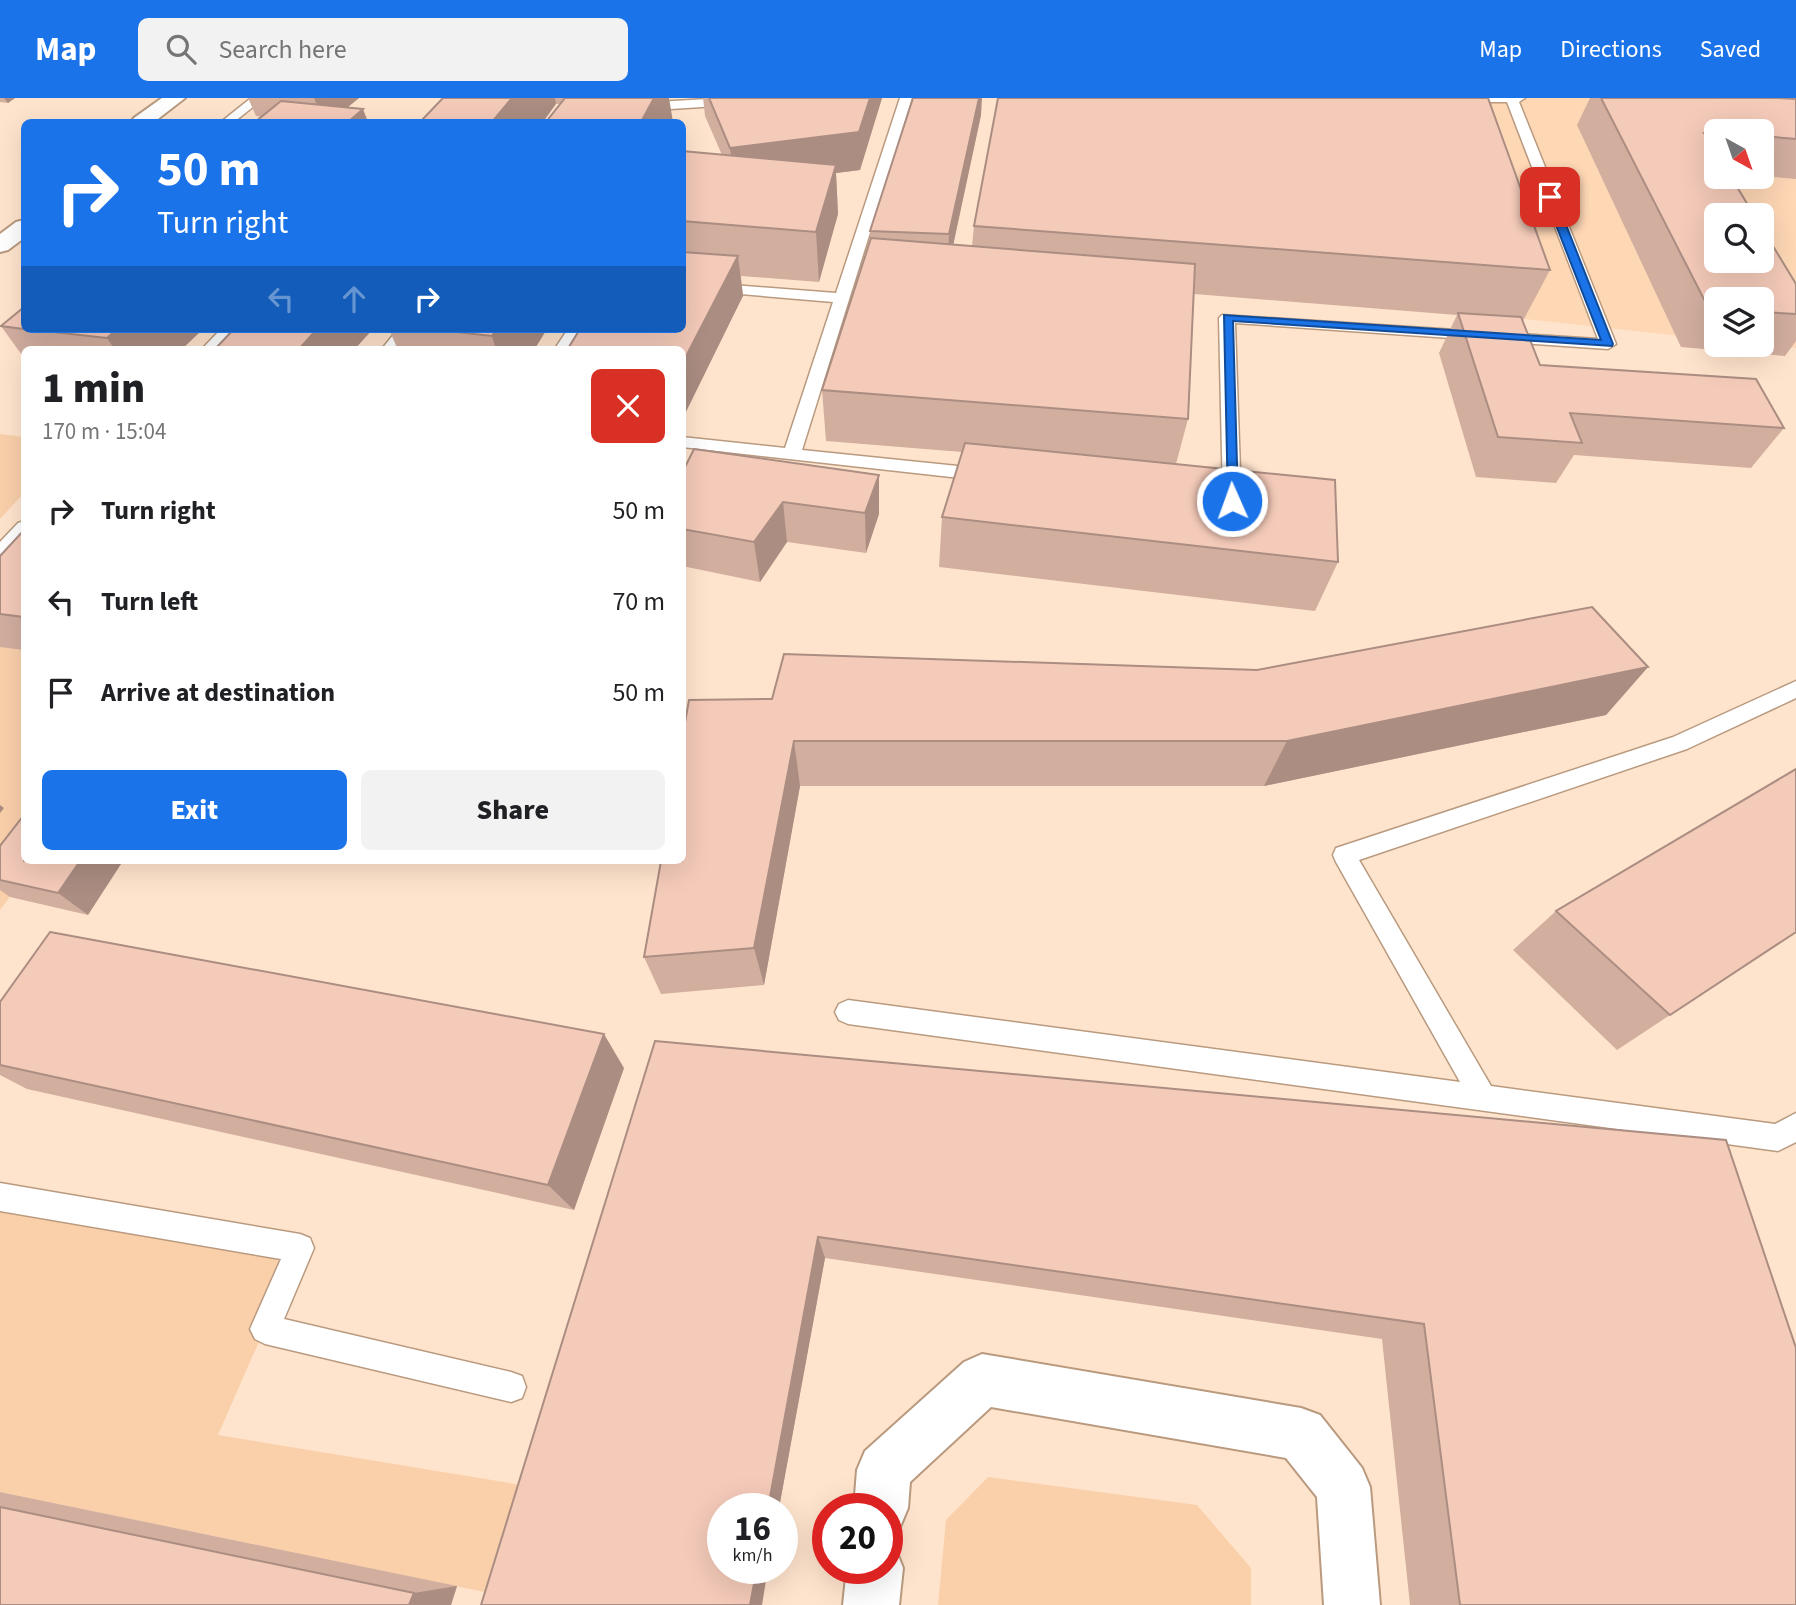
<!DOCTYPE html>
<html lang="en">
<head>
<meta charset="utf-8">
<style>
	:root { --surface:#fff; --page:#f2f2f2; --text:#202124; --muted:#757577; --accent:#1a73e8 }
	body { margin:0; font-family:"Source Sans 3",sans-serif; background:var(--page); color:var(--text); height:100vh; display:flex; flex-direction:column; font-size:26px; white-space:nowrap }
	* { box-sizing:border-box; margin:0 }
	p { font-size:23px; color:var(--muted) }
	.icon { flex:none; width:38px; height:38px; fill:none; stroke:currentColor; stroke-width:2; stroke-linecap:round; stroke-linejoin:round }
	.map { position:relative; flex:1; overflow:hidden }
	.panel { position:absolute; left:21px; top:248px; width:665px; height:518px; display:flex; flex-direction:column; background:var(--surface); border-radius:10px; box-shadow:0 7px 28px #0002 }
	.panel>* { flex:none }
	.hud { position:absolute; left:21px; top:21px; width:665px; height:214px; border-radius:10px; box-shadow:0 7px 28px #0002; background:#1a73e8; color:#fff; overflow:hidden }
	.needle { width:46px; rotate:140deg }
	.fabs { position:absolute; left:1704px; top:21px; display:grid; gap:14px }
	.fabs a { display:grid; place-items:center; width:70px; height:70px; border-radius:10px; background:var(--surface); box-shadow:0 7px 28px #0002; font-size:35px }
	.speed { position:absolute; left:707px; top:1395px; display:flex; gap:14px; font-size:35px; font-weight:700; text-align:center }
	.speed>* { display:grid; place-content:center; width:91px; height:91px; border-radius:50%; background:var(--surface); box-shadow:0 7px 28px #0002; line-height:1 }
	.speed small { font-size:18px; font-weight:400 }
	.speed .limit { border:10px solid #d22; background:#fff; color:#111 }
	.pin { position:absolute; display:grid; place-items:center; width:60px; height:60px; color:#fff; margin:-30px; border-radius:14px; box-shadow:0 4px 10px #0006 }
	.me { position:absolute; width:77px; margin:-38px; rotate:358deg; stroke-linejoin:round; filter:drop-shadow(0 0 5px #0008) }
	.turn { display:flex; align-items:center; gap:24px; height:147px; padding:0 21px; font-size:32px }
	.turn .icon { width:91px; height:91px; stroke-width:2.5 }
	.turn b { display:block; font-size:49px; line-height:60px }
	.lanes { display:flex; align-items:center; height:66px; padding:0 21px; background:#0003; justify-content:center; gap:35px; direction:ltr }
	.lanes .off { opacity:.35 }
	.round { display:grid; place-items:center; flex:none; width:74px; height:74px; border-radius:10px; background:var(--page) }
	.headline { display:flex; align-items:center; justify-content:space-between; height:119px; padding:0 21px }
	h1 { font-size:42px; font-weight:800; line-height:52px }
	.action { display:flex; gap:14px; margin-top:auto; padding:14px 21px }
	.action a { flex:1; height:80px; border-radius:10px; background:var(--accent); color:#fff; font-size:28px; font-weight:800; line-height:80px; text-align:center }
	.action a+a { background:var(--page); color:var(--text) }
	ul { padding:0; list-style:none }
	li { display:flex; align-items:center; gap:21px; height:91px; padding:0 21px }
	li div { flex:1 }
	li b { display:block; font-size:26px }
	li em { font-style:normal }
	header { display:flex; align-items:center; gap:42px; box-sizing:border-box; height:98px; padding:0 35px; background:var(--accent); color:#fff }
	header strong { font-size:33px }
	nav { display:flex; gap:38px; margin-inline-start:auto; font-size:24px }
	.search { width:490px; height:63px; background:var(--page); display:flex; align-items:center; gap:18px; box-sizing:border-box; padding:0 24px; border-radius:10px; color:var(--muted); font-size:26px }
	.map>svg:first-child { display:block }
	.built { fill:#fed7b5; fill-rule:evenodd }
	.green { fill:#fad0ab }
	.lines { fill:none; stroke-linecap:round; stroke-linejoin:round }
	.service-casing { stroke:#b99a7f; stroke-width:3 }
	.minor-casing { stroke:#b99a7f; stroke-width:4 }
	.secondary-casing { stroke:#b99a7f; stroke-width:4 }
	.service { fill:#fff; fill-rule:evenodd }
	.minor { fill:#fff; fill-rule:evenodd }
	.secondary { fill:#fff; fill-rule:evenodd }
	.wall { fill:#d2ae9f; fill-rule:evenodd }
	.shaded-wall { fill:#ab8d82 }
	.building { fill:#f4cab9; stroke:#ab8d82; stroke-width:2 }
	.route { fill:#1a73e8; stroke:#114b97; stroke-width:2 }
</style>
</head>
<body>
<header>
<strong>Map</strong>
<div class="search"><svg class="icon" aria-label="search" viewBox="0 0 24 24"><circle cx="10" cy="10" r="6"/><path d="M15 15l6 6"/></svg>Search here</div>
<nav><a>Map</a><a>Directions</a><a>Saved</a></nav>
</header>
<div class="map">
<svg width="1796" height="1507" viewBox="0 0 1796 1507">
	<rect width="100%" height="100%" fill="#ffe4cd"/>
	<path class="built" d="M 1466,0 L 1796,0 L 1796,250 L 1762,247 L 1762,201 L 1717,201 L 1717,242 L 1525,221 ZM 1717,33 L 1762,33 L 1762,79 L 1717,79 ZM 1717,117 L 1762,117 L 1762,163 L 1717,163 Z"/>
	<path class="green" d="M 0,336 L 24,339 L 24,395 L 0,421 Z
		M 24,468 L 24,763 L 37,763 L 0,812 L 0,496 Z
		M 0,1099 L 300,1150 L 218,1337 L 528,1388 L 504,1498 L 0,1394 Z
		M 988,1379 L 1197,1407 L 1251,1470 L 1251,1507 L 938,1507 L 946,1422 Z"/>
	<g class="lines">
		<g class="service-casing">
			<path id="service" d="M 251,0 L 264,0 L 234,24 L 221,24 Z
				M 724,0 L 786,0 L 780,4 L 640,13 L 634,9 L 640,5 Z
				M 900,0 L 912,0 L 802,352 L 987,371 L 996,377 L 987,383 L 682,349 L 682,339 L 785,350 L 833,204 L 682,191 L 682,183 L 836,195 Z
				M 1481,0 L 1525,0 L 1519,4 L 1616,246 L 1608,251 L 1235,225 L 1241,402 L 1232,408 L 1226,406 L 1223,402 L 1219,220 L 1222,217 L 1598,241 L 1507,4 L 1487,4 Z
				M 221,231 L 238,231 L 218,252 L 201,252 Z
				M 398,231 L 414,231 L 397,252 L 381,252 Z
				M 568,231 L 584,231 L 570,252 L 554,252 Z
				M 24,423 L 24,440 L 7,460 L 0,462 L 0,444 L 18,425 Z
				M 1796,583 L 1796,600 L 1687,651 L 1359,762 L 1491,988 L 1775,1026 L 1796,1015 L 1796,1044 L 1778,1053 L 848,926 L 839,922 L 835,914 L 839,906 L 848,902 L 1460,984 L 1336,764 L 1333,757 L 1336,750 L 1673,639 Z
				M 0,1085 L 300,1136 L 310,1140 L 314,1150 L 284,1221 L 511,1274 L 522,1278 L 526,1289 L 522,1300 L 511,1304 L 265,1246 L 255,1241 L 250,1231 L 281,1161 L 0,1113 Z"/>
		</g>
		<g class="minor-casing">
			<path id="minor" d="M 982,1256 L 1301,1310 L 1320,1317 L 1362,1370 L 1370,1389 L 1380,1507 L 1324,1507 L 1317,1399 L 1286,1360 L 991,1309 L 910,1384 L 908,1410 L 900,1429 L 887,1435 L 887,1410 L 854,1410 L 857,1372 L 865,1353 L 964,1264 Z
				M 887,1447 L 895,1450 L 903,1470 L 899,1507 L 843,1507 L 847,1470 L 887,1470 Z"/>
		</g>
		<g class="secondary-casing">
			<path id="secondary" d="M 162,0 L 185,0 L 154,24 L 131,24 L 134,20 Z
				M 24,122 L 24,140 L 8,152 L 0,154 L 0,136 L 16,124 Z"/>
		</g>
		<use href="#service" class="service"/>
		<use href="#minor" class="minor"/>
		<use href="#secondary" class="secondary"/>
	</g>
	<path class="wall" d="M 0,0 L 15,0 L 8,5 L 0,4 Z
		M 248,0 L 359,0 L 347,10 L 262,19 L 256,18 Z
		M 443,0 L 669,0 L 556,6 Z
		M 703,0 L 882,0 L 860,72 L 836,75 L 838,116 L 819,184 L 741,178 L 743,198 L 682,252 L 682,53 L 722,57 L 705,18 Z
		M 1590,0 L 1778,0 L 1796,1 L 1796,81 L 1762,78 L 1762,33 L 1717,33 L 1717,79 L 1796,186 L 1796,243 L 1785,258 L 1681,249 L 1577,27 ZM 1717,201 L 1762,201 L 1762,247 L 1717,247 Z
		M 981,17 L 953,147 L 972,148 L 974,128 L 1550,172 L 1523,223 L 1540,267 L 1784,330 L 1751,370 L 1574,357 L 1556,385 L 1476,379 L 1439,255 L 1457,217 L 1194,196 L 1188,321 L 1176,366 L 1338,464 L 1315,513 L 939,469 L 942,419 L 962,354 L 826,343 L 822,292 L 870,144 L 870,133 Z
		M 1,228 L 24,231 L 203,231 L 181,252 L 24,252 L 24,260 Z
		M 389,231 L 547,231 L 534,252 L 398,252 Z
		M 682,375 L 879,416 L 866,455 L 787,444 L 760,484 L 682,468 Z
		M 24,432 L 24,552 L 0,549 L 0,516 Z
		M 1648,569 L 1606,617 L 1264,688 L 800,688 L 764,887 L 661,896 L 644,859 L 772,601 L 1257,572 Z
		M 0,748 L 88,817 L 10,799 L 0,792 Z
		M 1556,813 L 1670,917 L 1617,952 L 1513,852 Z
		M 0,904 L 624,970 L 574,1112 L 27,991 L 0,977 Z
		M 655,943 L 1726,1042 L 1796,1507 L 1410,1507 L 1382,1241 L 825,1160 L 779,1410 L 723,1410 Z
		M 0,1394 L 457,1488 L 451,1507 L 0,1507 Z"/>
	<path class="shaded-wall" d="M 4,0 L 15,0 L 8,5 Z
		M 314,0 L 359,0 L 329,24 L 324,24 Z
		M 512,0 L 555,0 L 556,6 L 543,24 L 492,24 Z
		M 654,0 L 669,0 L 673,24 L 641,24 Z
		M 870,0 L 882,0 L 860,72 L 836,75 L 838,116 L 819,184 L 816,134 L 735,89 L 730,50 Z
		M 979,0 L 982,0 L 981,17 L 947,176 L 949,136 Z
		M 363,11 L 368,24 L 348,24 Z
		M 738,158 L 743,198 L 682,322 L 682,266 Z
		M 117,231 L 203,231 L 181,252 L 115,252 L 107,240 Z
		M 317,231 L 373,231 L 354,252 L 302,252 L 301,249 Z
		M 497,231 L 547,231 L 534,252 L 496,252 L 492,238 Z
		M 879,377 L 879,416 L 866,455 L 865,415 Z
		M 783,404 L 787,444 L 760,484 L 754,444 Z
		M 1648,569 L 1606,617 L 1264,688 L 1287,643 Z
		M 794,643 L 800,688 L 764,887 L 754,850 Z
		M 0,707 L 4,710 L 0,715 Z
		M 80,763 L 123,763 L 88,817 L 58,795 Z
		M 604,936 L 624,970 L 574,1112 L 548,1087 Z
		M 818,1139 L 825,1160 L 779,1410 L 768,1410 Z
		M 757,1470 L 768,1470 L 762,1507 L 750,1507 Z
		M 457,1488 L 451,1507 L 409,1507 L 414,1495 Z"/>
	<path class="building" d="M 443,0 L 512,0 L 492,24 L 420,24 Z
		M 565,0 L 654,0 L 641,24 L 546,24 Z
		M 709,0 L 870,0 L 859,34 L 730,50 Z
		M 913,0 L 979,0 L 949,136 L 870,133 Z
		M 998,0 L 1488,0 L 1550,172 L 974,128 Z
		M 1601,0 L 1778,0 L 1796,1 L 1796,41 L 1762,38 L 1762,33 L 1717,33 L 1717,35 L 1704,35 L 1717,56 L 1717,79 L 1731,79 L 1754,117 L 1717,117 L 1717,163 L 1762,163 L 1762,130 L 1796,186 L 1796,216 L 1762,214 L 1762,201 L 1717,201 L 1717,210 L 1708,209 Z
		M 281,3 L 363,11 L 348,24 L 255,24 Z
		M 682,53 L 836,67 L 816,134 L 682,123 Z
		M 871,140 L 1195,166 L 1188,321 L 822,292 Z
		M 682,154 L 738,158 L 682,266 L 682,252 L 567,252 L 580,231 L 682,231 Z
		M 24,209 L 24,231 L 1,228 Z
		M 1458,215 L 1521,219 L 1540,267 L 1756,281 L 1784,330 L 1570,315 L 1582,345 L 1498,339 Z
		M 26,231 L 117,231 L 107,240 Z
		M 234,231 L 317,231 L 301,249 L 339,252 L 214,252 Z
		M 429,231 L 497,231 L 492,238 Z
		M 965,345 L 1335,382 L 1338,464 L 942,419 Z
		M 694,351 L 879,377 L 865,415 L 783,404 L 754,444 L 682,431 L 682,375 Z
		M 24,432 L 24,519 L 0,516 L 0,458 Z
		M 1592,509 L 1648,569 L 1287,643 L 794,643 L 754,850 L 644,859 L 661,763 L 682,763 L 682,641 L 689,602 L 772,601 L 784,556 L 1257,572 Z
		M 1796,671 L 1796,834 L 1670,917 L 1556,813 Z
		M 24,717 L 24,763 L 80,763 L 58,795 L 0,782 L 0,748 Z
		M 50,834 L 604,936 L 548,1087 L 0,967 L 0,904 Z
		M 655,943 L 1726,1042 L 1796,1250 L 1796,1507 L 1460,1507 L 1424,1226 L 818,1139 L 768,1410 L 723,1410 L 723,1470 L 757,1470 L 750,1507 L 481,1507 Z
		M 0,1409 L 414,1495 L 409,1507 L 0,1507 Z"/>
	<path class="route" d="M 1550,96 L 1555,99 L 1613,246 L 1612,248 L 1233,223 L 1238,403 L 1232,407 L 1228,406 L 1224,217 L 1601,242 L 1545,99 Z"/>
</svg>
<div class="fabs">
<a><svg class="needle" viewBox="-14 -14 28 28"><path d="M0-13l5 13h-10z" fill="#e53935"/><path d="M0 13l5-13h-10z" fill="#757577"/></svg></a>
<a><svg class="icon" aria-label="search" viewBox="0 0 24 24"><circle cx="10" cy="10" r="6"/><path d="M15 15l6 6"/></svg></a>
<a><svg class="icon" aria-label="layers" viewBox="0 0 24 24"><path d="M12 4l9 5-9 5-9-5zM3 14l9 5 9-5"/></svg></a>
</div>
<div class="speed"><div>16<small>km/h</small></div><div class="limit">20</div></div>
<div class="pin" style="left:1550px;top:99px;background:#d93025"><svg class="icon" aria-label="arrive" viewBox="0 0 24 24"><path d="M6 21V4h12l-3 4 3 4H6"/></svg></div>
<svg class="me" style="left:1232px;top:403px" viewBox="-20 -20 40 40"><circle r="17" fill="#1a73e8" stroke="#fff" stroke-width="3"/><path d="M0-11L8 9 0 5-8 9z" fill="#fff"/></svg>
<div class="hud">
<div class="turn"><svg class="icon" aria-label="right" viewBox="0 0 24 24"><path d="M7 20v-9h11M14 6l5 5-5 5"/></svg><div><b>50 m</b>Turn right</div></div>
<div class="lanes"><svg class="icon off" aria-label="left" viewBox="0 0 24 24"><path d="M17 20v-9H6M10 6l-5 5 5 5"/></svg><svg class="icon off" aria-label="ahead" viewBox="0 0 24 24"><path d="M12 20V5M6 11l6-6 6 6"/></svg><svg class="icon" aria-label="right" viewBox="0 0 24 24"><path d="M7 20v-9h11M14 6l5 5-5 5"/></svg></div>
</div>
<section class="panel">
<div class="headline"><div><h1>1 min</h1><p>170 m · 15:04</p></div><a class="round" style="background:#d93025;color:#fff"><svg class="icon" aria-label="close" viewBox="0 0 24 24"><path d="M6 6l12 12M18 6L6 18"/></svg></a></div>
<ul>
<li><svg class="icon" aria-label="right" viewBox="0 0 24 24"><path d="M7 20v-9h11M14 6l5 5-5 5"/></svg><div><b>Turn right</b></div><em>50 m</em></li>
<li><svg class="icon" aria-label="left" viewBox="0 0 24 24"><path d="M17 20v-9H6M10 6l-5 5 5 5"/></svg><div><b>Turn left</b></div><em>70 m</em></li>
<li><svg class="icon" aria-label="arrive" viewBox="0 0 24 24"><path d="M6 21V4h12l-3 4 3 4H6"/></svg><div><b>Arrive at destination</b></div><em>50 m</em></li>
</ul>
<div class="action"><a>Exit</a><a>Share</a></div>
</section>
</div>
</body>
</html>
